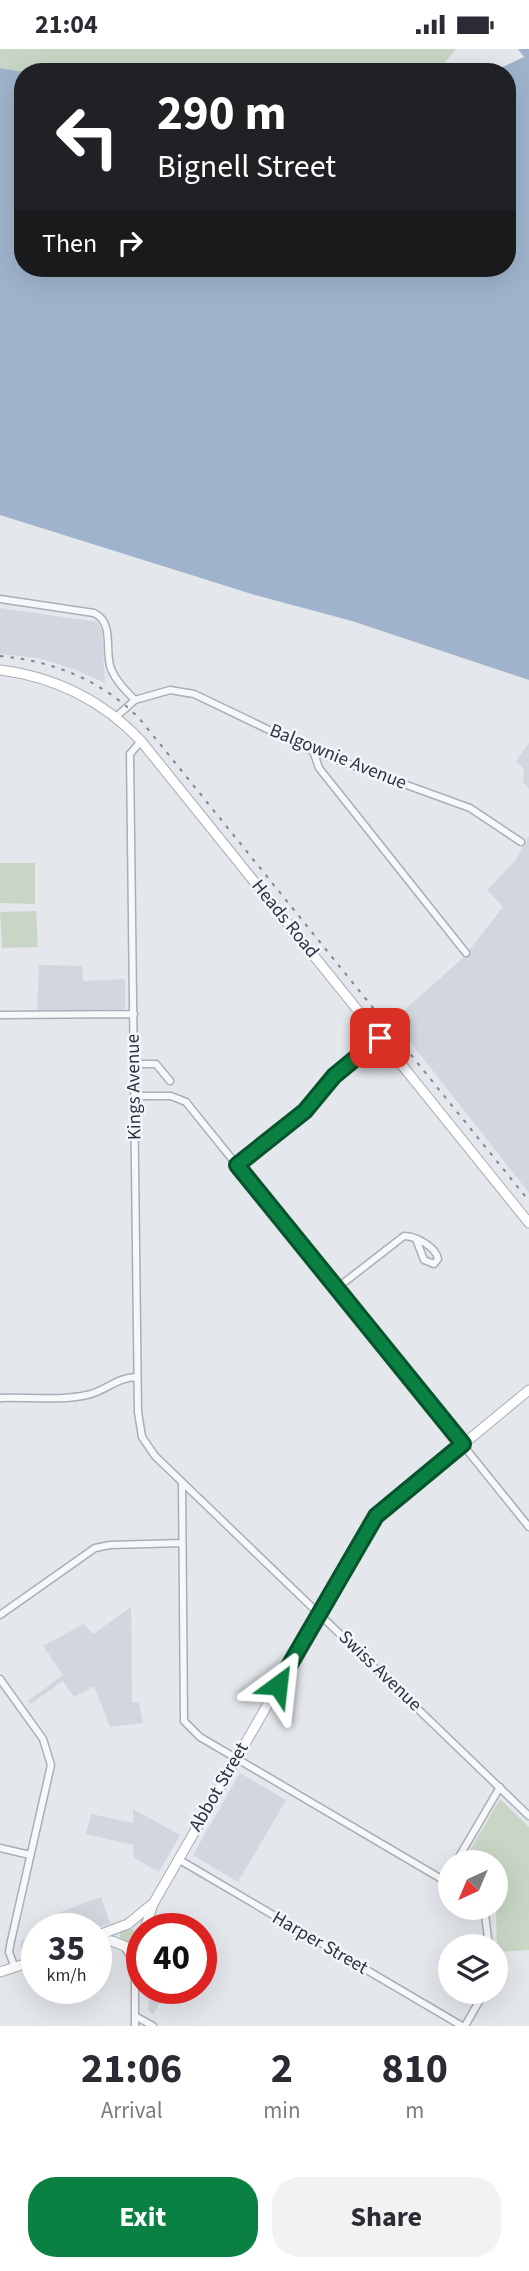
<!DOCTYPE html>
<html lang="en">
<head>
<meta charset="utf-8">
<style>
	:root { --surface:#fff; --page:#f2f2f3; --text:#2b2b33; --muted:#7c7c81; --accent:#0b8043 }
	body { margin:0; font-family:"Source Sans 3",sans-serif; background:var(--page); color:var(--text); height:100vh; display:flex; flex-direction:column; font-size:26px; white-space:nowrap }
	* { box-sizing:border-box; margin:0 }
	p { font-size:23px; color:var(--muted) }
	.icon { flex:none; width:38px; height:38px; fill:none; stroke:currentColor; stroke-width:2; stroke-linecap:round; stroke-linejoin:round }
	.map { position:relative; height:1977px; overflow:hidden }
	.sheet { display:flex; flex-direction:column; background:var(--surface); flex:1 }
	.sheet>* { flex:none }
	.guide { position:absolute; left:14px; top:14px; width:502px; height:214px; border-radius:28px; box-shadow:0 7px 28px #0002; background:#202124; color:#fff; overflow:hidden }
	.needle { width:46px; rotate:224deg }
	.fabs { position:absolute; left:438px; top:1801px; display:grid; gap:14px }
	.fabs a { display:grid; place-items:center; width:70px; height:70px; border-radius:50%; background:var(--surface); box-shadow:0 7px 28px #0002; font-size:35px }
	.speed { position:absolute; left:21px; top:1864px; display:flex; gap:14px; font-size:35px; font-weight:700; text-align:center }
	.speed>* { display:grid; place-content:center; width:91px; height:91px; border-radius:50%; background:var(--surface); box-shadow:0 7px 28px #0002; line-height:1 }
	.speed small { font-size:18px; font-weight:400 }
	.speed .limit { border:10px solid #d22; background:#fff; color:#111 }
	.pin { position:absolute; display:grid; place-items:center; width:60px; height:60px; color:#fff; margin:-30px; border-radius:14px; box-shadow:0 4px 10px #0006 }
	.me { position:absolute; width:77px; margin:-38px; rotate:30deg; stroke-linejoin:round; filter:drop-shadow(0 0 5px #0008) }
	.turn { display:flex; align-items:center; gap:24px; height:147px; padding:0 28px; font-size:32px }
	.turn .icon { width:91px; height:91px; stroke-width:2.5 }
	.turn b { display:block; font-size:49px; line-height:60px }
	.then { display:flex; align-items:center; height:66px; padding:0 28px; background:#0003; gap:14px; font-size:26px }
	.eta { display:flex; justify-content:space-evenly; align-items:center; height:119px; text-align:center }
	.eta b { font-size:42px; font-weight:700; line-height:49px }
	.primary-button { display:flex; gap:14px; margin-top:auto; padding:14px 28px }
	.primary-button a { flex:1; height:80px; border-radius:28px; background:var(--accent); color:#fff; font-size:28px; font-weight:700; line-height:80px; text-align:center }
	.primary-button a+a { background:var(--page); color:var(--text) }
	.status { display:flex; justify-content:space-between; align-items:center; height:49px; padding:0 35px; background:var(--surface); direction:ltr }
	.status svg { height:19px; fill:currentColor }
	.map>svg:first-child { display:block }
	.built { fill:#d2d6de }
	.green { fill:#c9d6c5 }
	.water { fill:#9fb4cc }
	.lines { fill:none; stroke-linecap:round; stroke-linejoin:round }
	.street-casing { stroke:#a9aeb7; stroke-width:9 }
	.secondary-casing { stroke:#a9aeb7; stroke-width:11 }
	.street { stroke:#f7f8fa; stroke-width:6 }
	.secondary { stroke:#fff; stroke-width:9 }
	.rail { stroke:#7d8696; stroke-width:2; stroke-dasharray:3.5 7; stroke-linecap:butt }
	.route-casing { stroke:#07532c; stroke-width:18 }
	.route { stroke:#0b8043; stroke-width:12 }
	.labels { text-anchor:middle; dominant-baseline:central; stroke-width:5; stroke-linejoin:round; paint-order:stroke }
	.street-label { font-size:19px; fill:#2b3445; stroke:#f4f6f9 }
</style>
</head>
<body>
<div class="status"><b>21:04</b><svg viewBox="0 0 49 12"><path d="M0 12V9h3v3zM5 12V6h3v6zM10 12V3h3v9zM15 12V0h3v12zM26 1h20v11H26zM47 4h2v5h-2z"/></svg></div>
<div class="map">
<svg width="529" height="1977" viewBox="0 0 529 1977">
	<rect width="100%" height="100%" fill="#e4e7ec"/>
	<path class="built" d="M 0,559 L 98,573 L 102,582 L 105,634 L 74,620 L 38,609 L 0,605 Z
		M 529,694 L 529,740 L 523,733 L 524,720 L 516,712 Z
		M 529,787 L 529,1144 L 393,971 L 464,908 L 503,858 L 487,841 L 515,812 Z
		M 39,916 L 82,917 L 83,932 L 125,930 L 125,960 L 37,962 Z
		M 131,1558 L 132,1653 L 139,1653 L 143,1674 L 110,1678 L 94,1637 L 74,1648 L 63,1632 L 30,1655 L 28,1652 L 63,1626 L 43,1597 L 84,1575 L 93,1585 Z
		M 240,1724 L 286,1751 L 238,1833 L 193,1806 Z
		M 133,1760 L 180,1786 L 159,1823 L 134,1809 L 133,1796 L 86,1785 L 91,1765 L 133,1774 Z
		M 101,1848 L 110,1874 L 96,1879 L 62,1879 L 58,1864 Z
		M 36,1887 L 37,1900 L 26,1904 L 20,1898 L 22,1891 Z
		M 147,1939 L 168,1939 L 153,1966 L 147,1960 L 149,1955 Z"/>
	<path class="green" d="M 0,0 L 456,0 L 437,23 L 23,23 L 23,33 L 0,31 Z
		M 0,814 L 35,814 L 35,855 L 0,854 Z
		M 36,862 L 38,898 L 2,899 L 0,863 Z
		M 500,1750 L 529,1778 L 529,1901 L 497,1903 L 495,1813 L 463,1813 Z
		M120 1887a8 8 0 1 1 16 0a8 8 0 1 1-16 0Z"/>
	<path class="water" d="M 518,0 L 529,0 L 529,631 L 352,572 L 255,546 L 0,466 L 0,19 L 23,23 L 23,219 L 508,219 L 508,23 L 492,23 L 524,8 Z"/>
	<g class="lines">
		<g class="street-casing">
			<path id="street" d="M 0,550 L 94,564 C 115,574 104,601 111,620 C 116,632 125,641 135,651
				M 116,668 L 135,651 L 170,641 L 194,645 L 313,702 L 470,759 L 521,793
				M 141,692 L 130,705 L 138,1363 L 142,1388 L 155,1407 L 529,1767
				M 313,702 L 319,719 L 466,904
				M 0,966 L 134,965
				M 134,1015 L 156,1015 L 170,1032
				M 134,1047 L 171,1047 L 186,1053 L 529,1478
				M 238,1116 L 305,1062 L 334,1027 L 380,989
				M 337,1239 L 404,1187 C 416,1187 436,1198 438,1210 L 434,1215 L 424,1211 L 416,1190
				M 0,1349 C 28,1348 60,1352 87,1346 C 106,1342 117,1328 137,1328
				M 182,1434 L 184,1672 L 200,1688 L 450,1835
				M 0,1566 L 95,1499 L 110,1496 L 182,1494
				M 0,1630 L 43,1690 L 51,1716 L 11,1892 L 9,1903 L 15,1919
				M 0,1799 L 30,1806
				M 178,1810 L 462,1977
				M 456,1813 L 500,1738
				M 484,1858 L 489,1897
				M 125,1899 L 135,1915
				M 135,1967 L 153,1977
				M 135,1977 L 135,1915 L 138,1894
				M 465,1977 L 485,1942"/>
		</g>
		<g class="secondary-casing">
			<path id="secondary" d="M 0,621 C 55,628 102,651 141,692 L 529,1174
				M 145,1880 L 153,1855 L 376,1467 L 529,1341
				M 96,1887 L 128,1875 L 151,1856
				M 96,1892 L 112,1892 L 129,1899 L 136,1896 L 142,1886
				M 0,1923 L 37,1911"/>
		</g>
		<use href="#street" class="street"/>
		<use href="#secondary" class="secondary"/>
		<path class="rail" d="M 0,607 C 53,612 101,631 139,669 L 529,1152"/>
	</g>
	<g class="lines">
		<g class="route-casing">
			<path id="route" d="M 278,1636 L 376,1467 L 463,1395 L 237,1116 L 305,1062 L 334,1027 L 380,989"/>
		</g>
		<use href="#route" class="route"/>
	</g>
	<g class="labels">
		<g class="street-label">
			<text transform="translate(338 708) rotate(22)">Balgownie Avenue</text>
			<text transform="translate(285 870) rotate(51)">Heads Road</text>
			<text transform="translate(134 1038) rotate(-91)">Kings Avenue</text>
			<text transform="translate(380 1622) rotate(44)">Swiss Avenue</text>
			<text transform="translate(219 1738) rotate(-60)">Abbot Street</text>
			<text transform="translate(320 1894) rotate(30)">Harper Street</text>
		</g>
	</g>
</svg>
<div class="fabs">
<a><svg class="needle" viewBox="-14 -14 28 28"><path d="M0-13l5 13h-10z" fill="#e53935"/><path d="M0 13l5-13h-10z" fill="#7c7c81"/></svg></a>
<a><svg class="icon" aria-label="layers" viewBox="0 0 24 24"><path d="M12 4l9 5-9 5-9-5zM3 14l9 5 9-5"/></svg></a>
</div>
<div class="speed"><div>35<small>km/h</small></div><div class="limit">40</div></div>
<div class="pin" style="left:380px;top:989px;background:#d93025"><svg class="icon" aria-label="arrive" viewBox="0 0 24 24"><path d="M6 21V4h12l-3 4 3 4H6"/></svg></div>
<svg class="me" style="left:278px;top:1636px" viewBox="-20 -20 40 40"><path d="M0-17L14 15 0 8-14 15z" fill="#0b8043" stroke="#fff" stroke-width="4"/></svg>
<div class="guide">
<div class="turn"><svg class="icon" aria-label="left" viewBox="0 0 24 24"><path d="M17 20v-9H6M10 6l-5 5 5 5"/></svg><div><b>290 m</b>Bignell Street</div></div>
<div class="then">Then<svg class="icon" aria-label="right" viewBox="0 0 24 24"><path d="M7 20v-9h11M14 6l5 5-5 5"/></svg></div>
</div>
</div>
<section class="sheet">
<div class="eta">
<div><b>21:06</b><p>Arrival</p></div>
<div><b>2</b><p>min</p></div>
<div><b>810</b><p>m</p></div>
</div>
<div class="primary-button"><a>Exit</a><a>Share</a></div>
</section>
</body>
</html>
